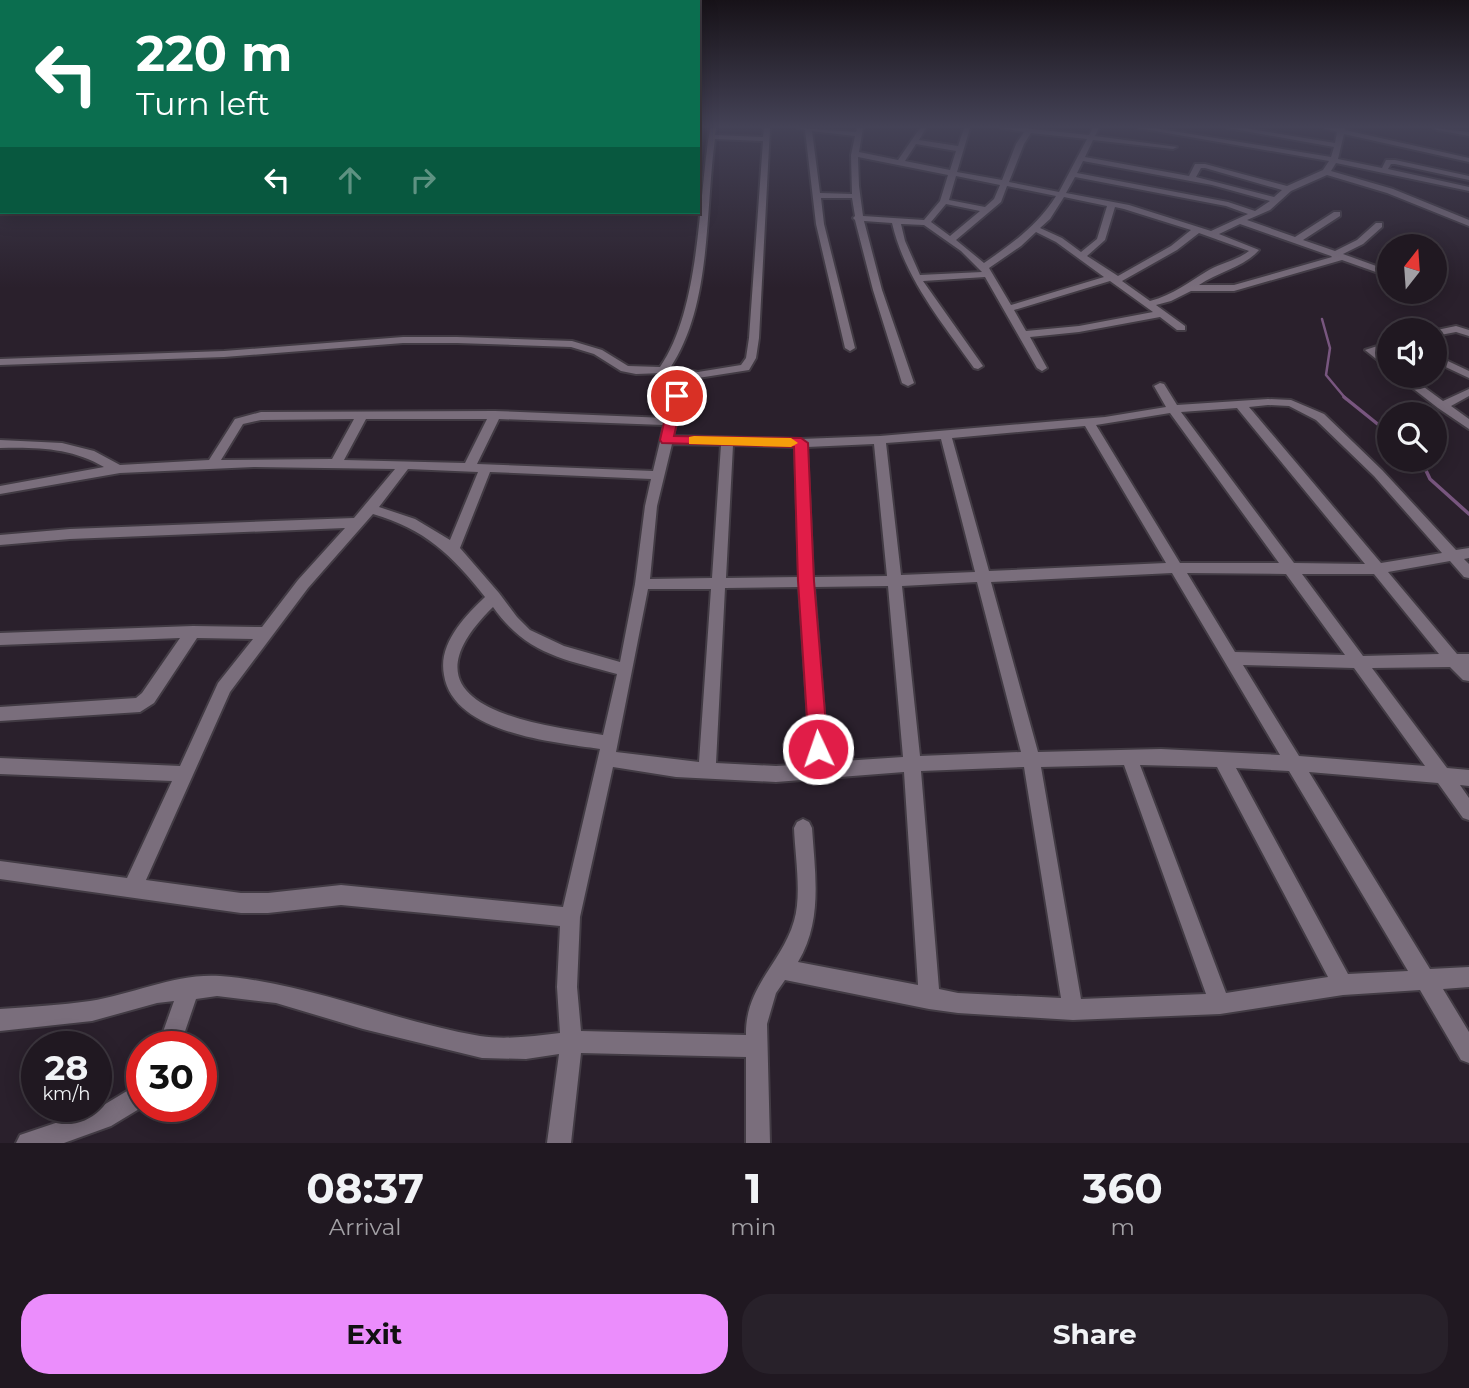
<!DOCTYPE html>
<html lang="en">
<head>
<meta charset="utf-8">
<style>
	:root { --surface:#201821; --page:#28212a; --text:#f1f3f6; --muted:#a2a0a5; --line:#3d373f; --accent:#eb8dfc }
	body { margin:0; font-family:Montserrat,sans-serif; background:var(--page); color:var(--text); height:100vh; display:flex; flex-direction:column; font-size:26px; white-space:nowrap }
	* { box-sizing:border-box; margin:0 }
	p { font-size:23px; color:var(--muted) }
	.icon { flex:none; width:38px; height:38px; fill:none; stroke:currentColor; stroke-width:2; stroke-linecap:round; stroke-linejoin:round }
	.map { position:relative; height:1143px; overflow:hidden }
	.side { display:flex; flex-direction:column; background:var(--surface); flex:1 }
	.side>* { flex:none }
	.top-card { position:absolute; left:0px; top:0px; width:700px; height:214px; box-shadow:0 4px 18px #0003,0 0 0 2px var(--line); background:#0b6e4f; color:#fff; overflow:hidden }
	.needle { width:46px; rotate:17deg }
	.fabs { position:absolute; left:1377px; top:234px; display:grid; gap:14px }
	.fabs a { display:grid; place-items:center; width:70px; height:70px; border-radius:50%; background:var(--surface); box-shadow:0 4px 18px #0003,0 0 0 2px var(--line); font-size:35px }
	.speed { position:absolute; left:21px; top:1031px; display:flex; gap:14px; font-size:35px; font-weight:700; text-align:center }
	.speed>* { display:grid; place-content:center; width:91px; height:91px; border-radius:50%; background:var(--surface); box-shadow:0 4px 18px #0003,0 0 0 2px var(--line); line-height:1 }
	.speed small { font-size:18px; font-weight:400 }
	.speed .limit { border:10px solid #d22; background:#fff; color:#111 }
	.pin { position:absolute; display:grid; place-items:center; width:60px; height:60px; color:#fff; margin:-30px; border:4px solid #fff; border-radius:50%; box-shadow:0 2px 7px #0007 }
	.me { position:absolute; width:77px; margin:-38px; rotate:357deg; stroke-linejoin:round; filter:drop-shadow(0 0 5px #0008) }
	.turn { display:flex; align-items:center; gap:24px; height:147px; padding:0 21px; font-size:32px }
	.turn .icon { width:91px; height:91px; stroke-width:2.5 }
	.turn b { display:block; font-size:49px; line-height:60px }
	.lanes { display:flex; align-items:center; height:66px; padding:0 21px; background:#0003; justify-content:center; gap:35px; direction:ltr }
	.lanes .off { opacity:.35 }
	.eta { display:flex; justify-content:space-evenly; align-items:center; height:119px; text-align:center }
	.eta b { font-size:42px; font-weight:700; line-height:49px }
	.cta { display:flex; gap:14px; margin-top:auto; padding:14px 21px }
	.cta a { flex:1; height:80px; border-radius:28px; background:var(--accent); color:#111; font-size:28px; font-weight:700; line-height:80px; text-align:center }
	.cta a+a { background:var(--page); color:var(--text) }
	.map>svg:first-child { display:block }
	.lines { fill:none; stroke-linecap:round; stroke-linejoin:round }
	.stream-far1 { stroke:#78567f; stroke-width:2.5 }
	.stream { stroke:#78567f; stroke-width:3.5 }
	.street-casing { stroke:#423b44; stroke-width:4 }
	.secondary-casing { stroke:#423b44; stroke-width:4 }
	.street { fill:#7a6e7c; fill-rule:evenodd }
	.secondary { fill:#7a6e7c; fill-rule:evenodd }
	.route { fill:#e11d48; stroke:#92132f; stroke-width:2 }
	.slow { fill:#f59e0b }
</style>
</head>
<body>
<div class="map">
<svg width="1469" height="1143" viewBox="0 0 1469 1143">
	<rect width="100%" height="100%" fill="#2a202c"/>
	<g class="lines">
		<path class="stream-far1" d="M 1322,319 L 1330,348 L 1326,375 L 1346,399"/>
		<path class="stream" d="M 1344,397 L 1390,434
			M 1421,460 L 1430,479 L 1469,514"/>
		<g class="street-casing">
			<path id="street" d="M 0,128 L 2,128 L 2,132 L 0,132 Z
				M 710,128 L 716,128 L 715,135 L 763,137 L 764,128 L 770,128 L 759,338 L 756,358 L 749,370 L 698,378 L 663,373 L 636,374 L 621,371 L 594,354 L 571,347 L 457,343 L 403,343 L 224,357 L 0,365 L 0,359 L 224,351 L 403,337 L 457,337 L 572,341 L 602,350 L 628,366 L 660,367 C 701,307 698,199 710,128 ZM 715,139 L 763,141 L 749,338 L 746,358 L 741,365 L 698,372 L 670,368 C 712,306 705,211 715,139 Z
				M 798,128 L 856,132 L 857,128 L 863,128 L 859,152 L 898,160 L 920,128 L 926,128 L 919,140 L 958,146 L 964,128 L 970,128 L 957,172 L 1002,180 L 1016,144 L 1024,132 L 1001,128 L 1023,128 L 1089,135 L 1093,128 L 1099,128 L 1095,136 L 1177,147 L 1173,149 L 1093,140 L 1085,157 L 1189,176 L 1195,164 L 1205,164 L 1287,186 L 1323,170 L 1329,161 L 1138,128 L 1154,128 L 1331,157 L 1334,147 L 1228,128 L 1244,128 L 1335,143 L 1337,132 L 1324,128 L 1345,128 L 1345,130 L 1469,158 L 1469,162 L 1344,134 L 1338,159 L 1382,168 L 1386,160 L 1395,160 L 1469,176 L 1469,180 L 1395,164 L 1391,164 L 1388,169 L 1469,187 L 1469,191 L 1336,163 L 1331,171 L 1393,189 L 1469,220 L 1469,226 L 1387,193 L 1327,175 L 1291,191 L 1270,210 L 1247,220 L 1295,237 L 1334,212 L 1340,212 L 1340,216 L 1303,240 L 1335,251 L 1357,240 L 1376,223 L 1382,223 L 1382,227 L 1363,244 L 1343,254 L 1390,271 L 1390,277 L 1342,260 L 1234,291 L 1191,291 L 1171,301 L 1156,305 L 1185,326 L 1185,330 L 1177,330 L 1160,317 L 1079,332 L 1030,337 L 1047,368 L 1042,371 L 1037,368 L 985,277 L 923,281 L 983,366 L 978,369 L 974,368 C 942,322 905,279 892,223 L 864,221 L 882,290 L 914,383 L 908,386 L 902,383 L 873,290 L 855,220 L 853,218 L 855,216 L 852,198 L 821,198 L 824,224 L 855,348 L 850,351 L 845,348 L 816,224 L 805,130 ZM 812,131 L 855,136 L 851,155 L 852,194 L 820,193 ZM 1031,133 L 1087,139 L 1059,192 L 1009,182 L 1024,144 ZM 916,144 L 956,151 L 950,170 L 905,161 ZM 858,157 L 948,175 L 940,201 L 924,220 L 863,216 L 859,186 ZM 1083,161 L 1212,185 L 1270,201 L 1255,211 L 1228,202 L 1077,173 ZM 1201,168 L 1205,168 L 1282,190 L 1274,197 L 1196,177 ZM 956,176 L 1000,185 L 994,199 L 985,207 L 949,200 ZM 1075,177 L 1226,206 L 1248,214 L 1211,231 L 1129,205 L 1066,193 ZM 1007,186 L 1056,196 C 1038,225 1013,243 984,263 L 956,240 L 1001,202 ZM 1064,197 L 1107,206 L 1097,239 L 1081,252 L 1062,238 L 1040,228 L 1050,219 ZM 946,204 L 980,211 L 950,236 L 931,222 ZM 1115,207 L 1124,209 L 1191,230 L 1171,246 L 1118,276 L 1087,256 L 1105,240 ZM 901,224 L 924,225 L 961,251 L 982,272 L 920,275 L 905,241 ZM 1240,224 L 1331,256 L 1332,257 L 1234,285 L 1199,285 C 1218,272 1246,266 1259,250 L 1219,234 ZM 1036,232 L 1056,242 L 1104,277 L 1011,305 L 989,268 L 1021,246 ZM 1199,233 L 1249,251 C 1237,260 1222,263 1209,270 C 1189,282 1173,295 1150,301 L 1122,281 L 1177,250 ZM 1110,281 L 1153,312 L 1079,326 L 1026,331 L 1014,310 Z
				M 1434,128 L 1469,132 L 1469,136 L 1437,130 Z
				M 1456,326 L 1469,330 L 1469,336 L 1456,332 L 1435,336 L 1435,331 L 1432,331 Z
				M 1390,342 L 1390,348 L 1378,351 L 1390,361 L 1390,370 L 1365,350 Z
				M 1435,355 L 1469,371 L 1469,378 L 1435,362 Z
				M 1397,376 L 1409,376 L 1443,401 L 1469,389 L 1469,396 L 1451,406 L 1469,419 L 1469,429 L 1438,408 Z
				M 1160,383 L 1164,384 L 1177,405 L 1268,399 L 1291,400 L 1324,414 L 1382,470 L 1456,550 L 1469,548 L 1469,558 L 1464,559 L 1469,564 L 1469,578 L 1464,577 L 1450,561 L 1388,572 L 1457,654 L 1469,654 L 1469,681 L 1463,680 L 1450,667 L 1372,668 L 1447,768 L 1469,770 L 1469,786 L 1460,785 L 1469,798 L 1469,820 L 1463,818 L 1438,783 L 1309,772 L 1430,969 L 1469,967 L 1469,987 L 1443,989 L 1469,1032 L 1469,1063 L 1461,1060 L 1420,990 L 1343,995 L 1220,1014 L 1073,1020 L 958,1013 L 929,1009 L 785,980 L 776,993 L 767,1024 L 770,1143 L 746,1143 L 746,1057 L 581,1053 L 571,1143 L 547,1143 L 559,1054 L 526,1059 L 482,1058 L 363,1029 L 276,1003 L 217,996 L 196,999 L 180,1046 L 158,1046 L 174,1001 L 157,1003 L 92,1021 L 0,1031 L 0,1009 C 30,1007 61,1005 90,1001 C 134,994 176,973 220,976 C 309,983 392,1021 480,1036 C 506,1040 534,1036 560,1033 L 557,987 L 560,926 L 341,905 L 268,913 L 241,913 L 0,879 L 0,861 L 127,878 L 172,781 L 0,774 L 0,758 L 180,766 L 218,683 L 253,639 L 197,638 L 154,703 L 140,712 L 0,721 L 0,707 L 136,698 L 142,693 L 180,638 L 0,645 L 0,633 L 193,626 L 262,627 L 298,580 L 345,528 L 70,539 L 0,545 L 0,535 L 70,529 L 354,518 L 395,469 L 254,467 L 120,473 L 0,494 L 0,486 L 104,467 C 72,448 37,447 0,448 L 0,440 L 62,443 L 94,451 L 120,465 L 209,460 L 235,419 L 261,412 L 495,411 L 666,418 L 671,396 L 677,393 L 683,396 L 673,436 L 801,439 L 880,436 L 1105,417 L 1166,407 L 1154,386 ZM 1268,405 L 1289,406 L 1316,420 L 1374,476 L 1442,553 L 1381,563 L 1249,407 ZM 1237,408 L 1365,564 L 1294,563 L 1181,412 ZM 1170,413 L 1279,563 L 1180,563 L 1096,425 ZM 354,419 L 332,459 L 221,460 L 243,424 L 261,420 ZM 366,419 L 487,419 L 465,463 L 344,460 ZM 499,419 L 664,425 L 653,471 L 477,464 ZM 1085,426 L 1166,563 L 989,571 L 952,438 ZM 941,439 L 975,572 L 901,575 L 886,443 ZM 672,444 L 721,445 L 712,578 L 650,579 L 657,506 ZM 874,444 L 887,576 L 813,577 L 807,447 ZM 733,445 L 795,447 L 799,577 L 726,578 ZM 408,469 L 478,472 L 450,540 L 415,519 L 379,507 ZM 490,472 L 651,479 L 645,506 L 635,584 L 620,662 L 564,646 L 530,630 L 517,617 L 499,593 L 460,548 ZM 373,514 C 425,529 452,555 485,597 C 464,617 438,644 444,675 C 453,733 552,742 600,749 L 563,907 L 341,885 L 268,893 L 241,893 L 146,880 L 230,692 L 308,588 ZM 1172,573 L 1280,755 L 1161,749 L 1038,752 L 991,582 ZM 1187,573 L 1286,574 L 1345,655 L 1235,652 ZM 1302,574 L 1374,574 L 1439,654 L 1363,656 ZM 977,582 L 1021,752 L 920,756 L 902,586 ZM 888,586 L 903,757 L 828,762 L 814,587 ZM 799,587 L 811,764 L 776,766 L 716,763 L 725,588 ZM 648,589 L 711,589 L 699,762 L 616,752 ZM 493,607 C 527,655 564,659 617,674 L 603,735 C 531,724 392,706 493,607 ZM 1243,665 L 1354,668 L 1425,766 L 1299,756 ZM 1124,765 L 1206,994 L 1081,999 L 1041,767 ZM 1140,765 L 1217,767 L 1328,977 L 1226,993 ZM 613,767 L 676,777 L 776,782 L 904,772 L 918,985 L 798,962 C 823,920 815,874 812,828 L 809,822 L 803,819 L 797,822 L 794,828 C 795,855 802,895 794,921 C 782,963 745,986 746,1035 L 581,1031 L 577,987 L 580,917 ZM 1024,767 L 1061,998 L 958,993 L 939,989 L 921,771 ZM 1236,768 L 1289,771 L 1408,971 L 1348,974 Z
				M 142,1082 L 142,1106 L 144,1106 L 111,1126 L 64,1143 L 16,1143 L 20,1135 L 97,1109 Z"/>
		</g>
		<g class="secondary-casing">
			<path id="secondary" d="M 0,164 L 2,164 L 2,170 L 0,170 Z"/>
		</g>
		<use href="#street" class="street"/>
		<use href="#secondary" class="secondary"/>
	</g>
	<linearGradient id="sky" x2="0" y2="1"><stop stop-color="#171218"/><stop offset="0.44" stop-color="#444256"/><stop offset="1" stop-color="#444256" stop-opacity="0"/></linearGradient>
	<rect width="1469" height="288" fill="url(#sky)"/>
	<path class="route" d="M 677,392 L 683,396 L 674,436 L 801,438 L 808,443 L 814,581 L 828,749 L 825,755 L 818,758 L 812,755 L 809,749 L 798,581 L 794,447 L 662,443 L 660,440 L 670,396 Z"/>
	<path class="slow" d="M 694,436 L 791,438 L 798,443 L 791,447 L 689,444 L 689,437 Z"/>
</svg>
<div class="fabs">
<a><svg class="needle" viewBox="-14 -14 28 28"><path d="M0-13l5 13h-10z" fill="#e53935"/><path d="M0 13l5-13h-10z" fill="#a2a0a5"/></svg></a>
<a><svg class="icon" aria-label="sound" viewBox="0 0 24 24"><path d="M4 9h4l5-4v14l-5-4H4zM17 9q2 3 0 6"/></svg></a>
<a><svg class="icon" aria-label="search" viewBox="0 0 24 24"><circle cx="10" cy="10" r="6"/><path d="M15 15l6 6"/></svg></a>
</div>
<div class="speed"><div>28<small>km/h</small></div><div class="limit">30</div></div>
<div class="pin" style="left:677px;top:396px;background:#d93025"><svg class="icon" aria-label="arrive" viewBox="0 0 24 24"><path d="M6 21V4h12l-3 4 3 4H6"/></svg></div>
<svg class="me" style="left:818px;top:749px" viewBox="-20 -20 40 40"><circle r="17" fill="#e11d48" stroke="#fff" stroke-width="3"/><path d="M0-11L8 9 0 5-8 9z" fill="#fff"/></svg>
<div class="top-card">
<div class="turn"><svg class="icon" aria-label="left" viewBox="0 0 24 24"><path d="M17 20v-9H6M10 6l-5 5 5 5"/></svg><div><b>220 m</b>Turn left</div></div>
<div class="lanes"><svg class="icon" aria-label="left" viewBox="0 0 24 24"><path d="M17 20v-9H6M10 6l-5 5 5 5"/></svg><svg class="icon off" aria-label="ahead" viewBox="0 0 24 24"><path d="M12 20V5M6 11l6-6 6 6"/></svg><svg class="icon off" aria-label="right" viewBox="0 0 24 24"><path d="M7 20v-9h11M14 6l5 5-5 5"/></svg></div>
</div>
</div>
<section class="side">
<div class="eta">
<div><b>08:37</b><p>Arrival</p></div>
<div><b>1</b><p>min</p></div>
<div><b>360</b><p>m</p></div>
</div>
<div class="cta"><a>Exit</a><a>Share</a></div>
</section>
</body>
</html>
